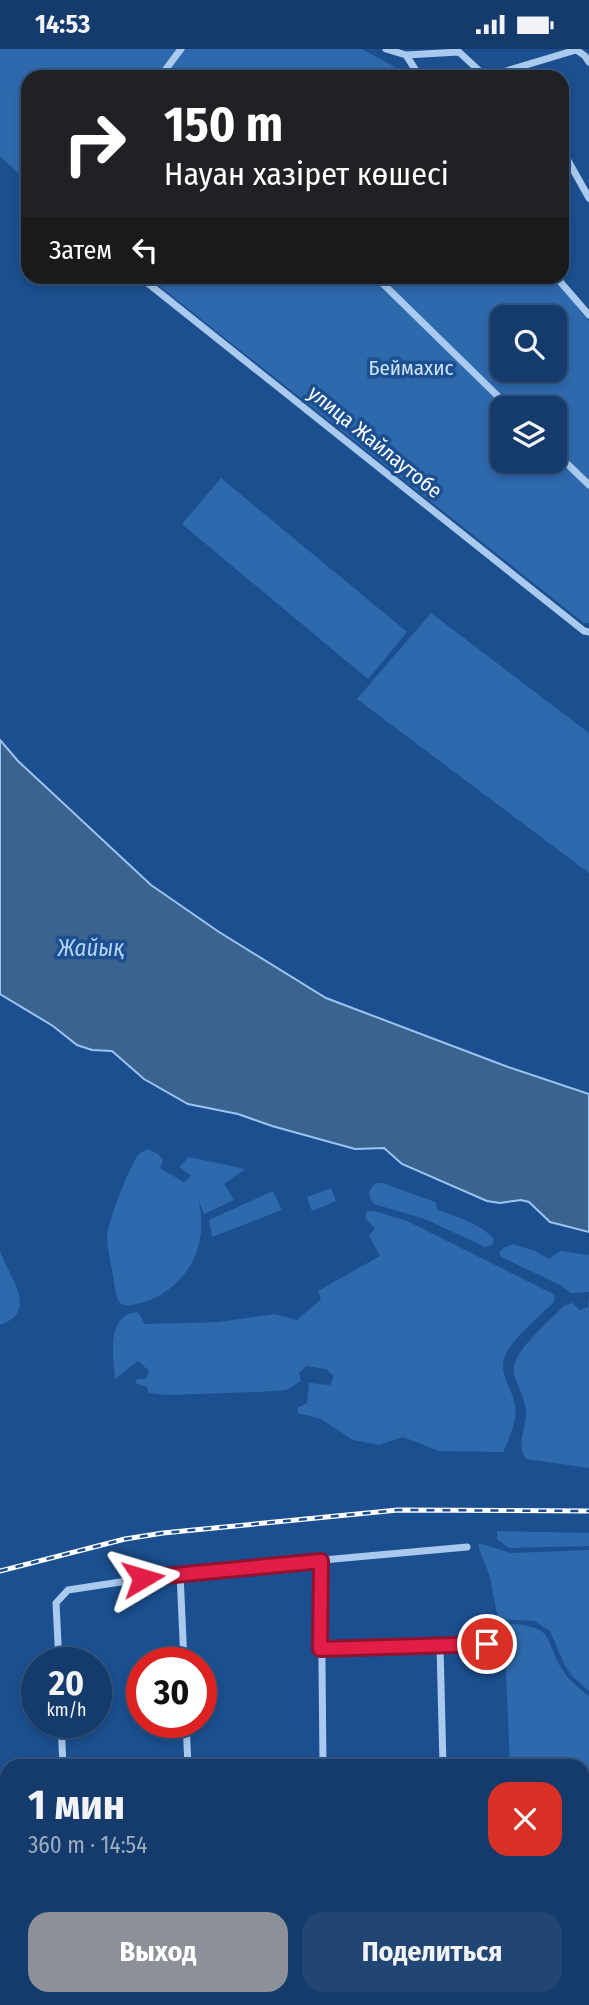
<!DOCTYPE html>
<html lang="ru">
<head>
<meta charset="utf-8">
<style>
	:root { --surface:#143b6b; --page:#214673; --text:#f1f3f6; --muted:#9dadc1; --line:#33557e; --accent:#8c9099 }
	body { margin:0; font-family:"Fira Sans Condensed",sans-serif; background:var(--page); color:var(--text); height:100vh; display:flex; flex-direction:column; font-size:26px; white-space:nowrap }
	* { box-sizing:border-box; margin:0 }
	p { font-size:23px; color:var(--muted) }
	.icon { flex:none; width:38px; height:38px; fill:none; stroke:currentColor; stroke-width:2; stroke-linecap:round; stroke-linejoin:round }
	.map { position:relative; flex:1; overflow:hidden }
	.sheet { position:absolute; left:0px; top:1710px; width:590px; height:247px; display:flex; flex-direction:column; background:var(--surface); border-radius:21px 21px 0 0; box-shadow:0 4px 10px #0003,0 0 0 2px var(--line) }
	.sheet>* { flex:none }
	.guide { position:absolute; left:21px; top:21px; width:548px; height:214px; border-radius:21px; box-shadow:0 4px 10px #0003,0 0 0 2px var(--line); background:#202124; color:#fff; overflow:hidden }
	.buttons { position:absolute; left:490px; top:256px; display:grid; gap:14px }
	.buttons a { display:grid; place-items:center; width:77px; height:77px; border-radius:14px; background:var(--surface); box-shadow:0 4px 10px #0003,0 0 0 2px var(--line); font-size:35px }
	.speed { position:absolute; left:21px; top:1598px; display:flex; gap:14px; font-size:35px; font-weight:700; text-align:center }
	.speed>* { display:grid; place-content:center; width:91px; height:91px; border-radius:50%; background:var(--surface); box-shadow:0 4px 10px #0003,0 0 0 2px var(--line); line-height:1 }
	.speed small { font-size:18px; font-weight:400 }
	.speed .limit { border:10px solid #d22; background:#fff; color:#111 }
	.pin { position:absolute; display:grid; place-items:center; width:60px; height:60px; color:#fff; margin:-30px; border:4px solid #fff; border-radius:50%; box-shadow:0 2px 7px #0007 }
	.me { position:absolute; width:77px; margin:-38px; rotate:83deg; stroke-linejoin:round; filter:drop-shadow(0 0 5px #0008) }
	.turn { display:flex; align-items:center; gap:24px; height:147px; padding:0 28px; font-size:32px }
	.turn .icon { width:91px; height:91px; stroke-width:2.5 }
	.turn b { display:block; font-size:49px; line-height:60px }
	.then { display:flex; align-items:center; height:66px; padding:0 28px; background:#0003; gap:14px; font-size:26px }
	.round { display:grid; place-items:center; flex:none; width:74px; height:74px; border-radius:21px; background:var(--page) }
	.head { display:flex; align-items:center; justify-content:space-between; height:119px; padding:0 28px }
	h1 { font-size:42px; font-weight:700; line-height:52px }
	.button { display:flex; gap:14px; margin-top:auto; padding:14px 28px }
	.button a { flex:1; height:80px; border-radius:21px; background:var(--accent); color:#fff; font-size:28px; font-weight:700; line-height:80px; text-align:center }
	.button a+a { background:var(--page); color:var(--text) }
	.status { display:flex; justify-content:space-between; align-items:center; height:49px; padding:0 35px; background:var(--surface); direction:ltr }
	.status svg { height:19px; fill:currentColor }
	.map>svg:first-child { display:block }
	.green { fill:#2e69ad; fill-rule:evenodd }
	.water { fill:#3c6290; stroke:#9cc4f0; stroke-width:2 }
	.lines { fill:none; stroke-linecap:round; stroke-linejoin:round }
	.street { stroke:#a9c9ee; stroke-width:7 }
	.rail-casing { stroke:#fff; stroke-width:5 }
	.rail { stroke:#1b4f8f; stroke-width:2.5; stroke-dasharray:8; stroke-linecap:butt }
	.route-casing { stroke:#92132f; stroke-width:18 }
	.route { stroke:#e11d48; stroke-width:12 }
	.labels { text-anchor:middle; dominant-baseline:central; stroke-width:7; stroke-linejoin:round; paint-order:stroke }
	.park-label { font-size:21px; fill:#cfe3fa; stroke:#1b4f8f }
	.street-label { font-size:21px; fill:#fff; stroke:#1b4f8f }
	.water-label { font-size:23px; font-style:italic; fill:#b5d3f5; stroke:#1b4f8f }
</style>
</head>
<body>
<div class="status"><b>14:53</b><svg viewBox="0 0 49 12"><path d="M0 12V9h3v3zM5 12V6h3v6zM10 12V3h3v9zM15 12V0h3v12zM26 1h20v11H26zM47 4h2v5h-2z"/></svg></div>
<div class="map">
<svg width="589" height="1956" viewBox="0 0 589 1956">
	<rect width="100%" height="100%" fill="#1b4f8f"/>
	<path class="green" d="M 0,0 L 362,0 L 393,17 L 402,28 L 28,28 L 28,132 L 0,108 Z
		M 148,228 L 551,228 L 589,272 L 589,574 L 584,574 ZM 502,268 L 555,268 L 555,320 L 502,320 ZM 502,359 L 555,359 L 555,411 L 502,411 Z
		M 221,429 L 407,583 L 368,630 L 182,475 Z
		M 431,564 L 589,684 L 589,824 L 357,650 Z
		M 148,1100 L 158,1105 L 163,1111 L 160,1119 L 184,1133 L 191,1127 L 179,1118 L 189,1108 L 245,1120 L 224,1135 L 234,1151 L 204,1165 L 198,1150 C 210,1193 190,1234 150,1251 C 143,1253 131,1258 124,1256 C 116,1254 115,1239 114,1233 C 112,1219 108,1204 107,1190 C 107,1173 127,1125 136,1109 C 139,1104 143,1102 148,1100 Z
		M 376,1134 L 383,1134 L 435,1153 L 438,1161 C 457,1168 479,1174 493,1189 L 493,1195 L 485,1198 L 425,1170 L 374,1155 C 367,1147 368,1140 376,1134 Z
		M 331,1139 L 336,1152 L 312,1162 L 307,1148 Z
		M 273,1142 L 282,1161 L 212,1188 L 209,1171 Z
		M 367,1162 L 375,1162 L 407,1172 L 555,1246 L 554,1253 C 541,1266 509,1292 504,1310 C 500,1328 512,1339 515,1356 C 518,1370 509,1390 503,1403 L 439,1402 L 403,1388 L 379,1396 L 353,1391 L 321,1370 L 298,1364 L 297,1359 L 307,1354 L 309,1334 L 330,1336 L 334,1327 L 326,1320 L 306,1317 L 299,1324 L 301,1332 L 286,1341 L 258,1343 L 169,1346 L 149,1344 L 147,1338 L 135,1334 L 137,1330 L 146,1330 L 149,1322 L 138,1312 L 115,1330 C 113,1307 106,1265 138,1263 L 145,1275 L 218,1273 L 275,1265 L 297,1271 L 321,1250 L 318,1242 L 380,1207 L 369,1187 L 375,1179 L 365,1169 Z
		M 513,1195 L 535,1202 L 549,1210 L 560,1202 L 589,1206 L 589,1243 L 571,1244 L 560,1236 L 501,1208 L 499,1204 L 503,1199 Z
		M 0,1202 C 9,1228 40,1262 0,1276 Z
		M 589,1247 L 589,1419 L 526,1410 C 516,1396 525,1383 526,1367 C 527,1352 518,1339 514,1325 C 509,1304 551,1271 565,1256 L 573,1254 L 579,1261 L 588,1258 Z
		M 497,1482 L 589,1484 L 589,1497 L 509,1499 L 497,1490 Z
		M 479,1494 L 511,1504 L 589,1501 L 589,1642 L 574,1629 L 565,1617 L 550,1582 L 534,1572 L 498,1570 L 490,1528 L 479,1500 Z
		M 514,1575 C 556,1579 544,1591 562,1620 C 568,1631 579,1639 589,1647 L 589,1956 L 519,1956 L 519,1950 L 583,1950 L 583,1717 L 510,1717 L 504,1580 L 505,1576 Z"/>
	<path class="water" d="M 0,691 L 18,712 L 151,836 L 219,883 L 326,949 L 508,1018 L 589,1045 L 589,1183 L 550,1173 L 529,1153 L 521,1151 L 500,1154 L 487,1152 L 402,1115 L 384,1099 L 355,1100 L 272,1077 L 238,1065 L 188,1055 L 144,1030 L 112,1002 L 92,1001 L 77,996 L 53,977 L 0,945 Z"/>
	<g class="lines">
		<path class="street" d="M 386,0 L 406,6 L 420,28
			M 575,0 L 585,7 L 589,13
			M 406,6 L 459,3 L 486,28
			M 160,28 L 181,0
			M 486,28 L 576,1
			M 566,108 L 589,149
			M 140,228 L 584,582 L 589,583
			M 376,228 L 510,359
			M 556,228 L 589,266
			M 555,403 L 589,436
			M 321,1512 L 323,1717
			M 180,1524 L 184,1614
			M 440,1597 L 443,1717
			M 320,1600 L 487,1595
			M 59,1614 L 56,1554 L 68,1541 L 180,1524 L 467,1498
			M 61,1673 L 63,1717
			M 186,1673 L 188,1717
			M 72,1950 L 72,1956
			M 328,1950 L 329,1956
			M 449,1950 L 449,1956
			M 163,1956 L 196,1952 L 225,1956"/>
		<g class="rail-casing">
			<path id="rail" d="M 0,1522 L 125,1490 L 163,1484 L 398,1461 L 589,1462"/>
		</g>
		<use href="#rail" class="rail"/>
	</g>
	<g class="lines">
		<g class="route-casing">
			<path id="route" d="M 143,1529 L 321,1512 L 320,1600 L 487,1595"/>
		</g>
		<use href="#route" class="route"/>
	</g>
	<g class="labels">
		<g class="park-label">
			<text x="411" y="319">Беймахис</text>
		</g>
		<g class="street-label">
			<text transform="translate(375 393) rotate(39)">улица Жайлаутобе</text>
		</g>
		<g class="water-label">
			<text x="91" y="899">Жайық</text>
		</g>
	</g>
</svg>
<div class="buttons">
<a><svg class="icon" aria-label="search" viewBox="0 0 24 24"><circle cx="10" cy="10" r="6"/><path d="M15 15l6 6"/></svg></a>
<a><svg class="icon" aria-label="layers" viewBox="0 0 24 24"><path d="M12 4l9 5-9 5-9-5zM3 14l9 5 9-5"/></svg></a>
</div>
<div class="speed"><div>20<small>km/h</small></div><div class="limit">30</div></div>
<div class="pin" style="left:487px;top:1595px;background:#d93025"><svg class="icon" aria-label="arrive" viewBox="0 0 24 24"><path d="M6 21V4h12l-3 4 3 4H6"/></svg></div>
<svg class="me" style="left:143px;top:1529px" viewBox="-20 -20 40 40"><path d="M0-17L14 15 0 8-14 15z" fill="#e11d48" stroke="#fff" stroke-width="4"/></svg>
<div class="guide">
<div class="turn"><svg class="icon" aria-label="right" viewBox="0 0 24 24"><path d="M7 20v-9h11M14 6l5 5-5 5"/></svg><div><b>150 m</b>Науан хазірет көшесі</div></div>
<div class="then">Затем<svg class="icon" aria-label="left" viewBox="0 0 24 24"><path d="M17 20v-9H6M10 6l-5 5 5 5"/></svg></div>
</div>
<section class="sheet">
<div class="head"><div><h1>1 мин</h1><p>360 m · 14:54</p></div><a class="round" style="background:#d93025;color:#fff"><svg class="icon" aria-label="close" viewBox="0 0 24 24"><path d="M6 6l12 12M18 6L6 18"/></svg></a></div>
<div class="button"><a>Выход</a><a>Поделиться</a></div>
</section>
</div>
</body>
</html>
